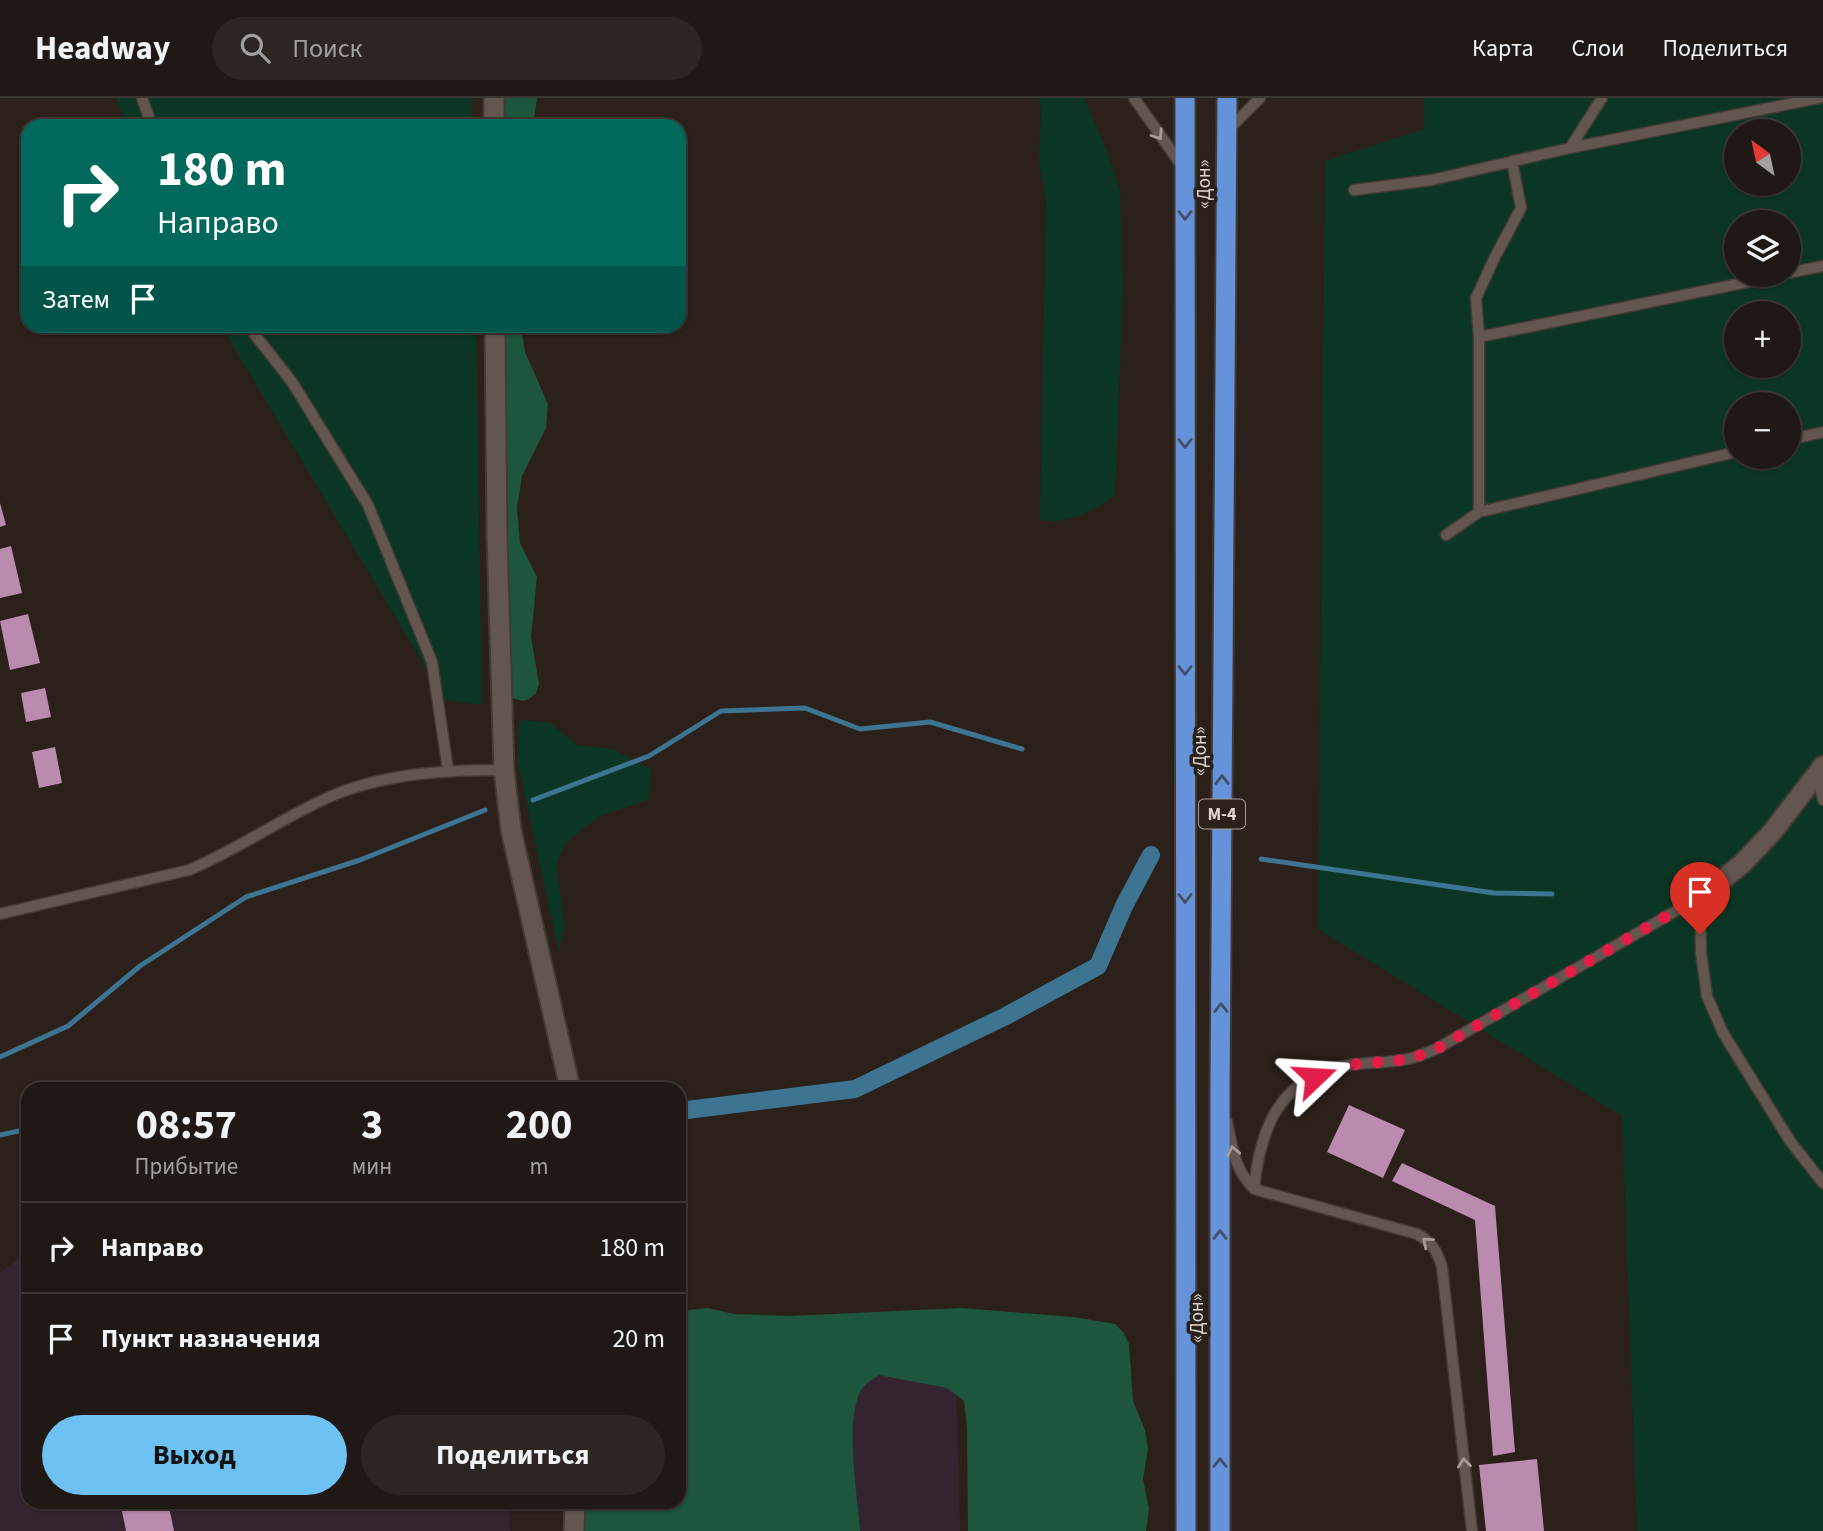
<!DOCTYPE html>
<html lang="ru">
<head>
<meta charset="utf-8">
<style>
	:root { --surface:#201814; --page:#2d2522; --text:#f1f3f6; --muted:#a2a0a0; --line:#3d3734; --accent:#6dc2f3 }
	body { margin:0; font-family:"Source Sans 3",sans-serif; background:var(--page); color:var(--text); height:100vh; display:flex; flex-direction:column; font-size:26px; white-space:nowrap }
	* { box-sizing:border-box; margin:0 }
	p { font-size:23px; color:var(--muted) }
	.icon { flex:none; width:38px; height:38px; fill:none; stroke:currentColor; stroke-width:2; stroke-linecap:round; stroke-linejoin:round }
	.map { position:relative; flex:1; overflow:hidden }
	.drawer { position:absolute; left:21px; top:984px; width:665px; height:427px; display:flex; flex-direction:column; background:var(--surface); border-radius:21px; box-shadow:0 2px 5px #0004,0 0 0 2px var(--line) }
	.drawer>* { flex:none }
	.banner { position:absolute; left:21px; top:21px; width:665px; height:214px; border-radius:21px; box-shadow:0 2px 5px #0004,0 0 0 2px var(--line); background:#00695c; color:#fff; overflow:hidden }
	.needle { width:46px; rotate:327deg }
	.buttons { position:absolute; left:1724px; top:21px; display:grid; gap:14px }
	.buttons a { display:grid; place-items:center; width:77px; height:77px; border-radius:50%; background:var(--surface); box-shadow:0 2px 5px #0004,0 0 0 2px var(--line); font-size:35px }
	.pin { position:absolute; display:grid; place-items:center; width:60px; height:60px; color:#fff; margin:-72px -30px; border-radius:50% 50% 50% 0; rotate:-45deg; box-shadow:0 0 7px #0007 }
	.pin .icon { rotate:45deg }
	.me { position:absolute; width:77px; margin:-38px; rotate:70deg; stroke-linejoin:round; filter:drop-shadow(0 0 5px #0008) }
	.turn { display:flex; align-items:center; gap:24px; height:147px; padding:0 21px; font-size:32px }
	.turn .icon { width:91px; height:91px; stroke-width:2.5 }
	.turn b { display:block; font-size:49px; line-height:60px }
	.then { display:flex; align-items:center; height:66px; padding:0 21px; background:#0003; gap:14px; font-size:26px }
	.eta { display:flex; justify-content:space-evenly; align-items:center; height:119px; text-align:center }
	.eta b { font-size:42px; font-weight:700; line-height:49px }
	.cta { display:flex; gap:14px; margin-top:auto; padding:14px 21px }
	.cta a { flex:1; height:80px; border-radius:42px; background:var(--accent); color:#111; font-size:28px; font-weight:700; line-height:80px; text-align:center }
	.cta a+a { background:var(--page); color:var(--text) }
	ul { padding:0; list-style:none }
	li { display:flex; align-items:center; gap:21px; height:91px; padding:0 21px; border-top:2px solid var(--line) }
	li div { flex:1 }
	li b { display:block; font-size:26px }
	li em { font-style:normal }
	header { display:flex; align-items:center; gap:42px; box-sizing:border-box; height:98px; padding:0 35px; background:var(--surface); border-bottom:2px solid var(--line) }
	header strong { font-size:33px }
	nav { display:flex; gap:38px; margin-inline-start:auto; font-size:24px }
	.search { width:490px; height:63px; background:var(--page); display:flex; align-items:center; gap:18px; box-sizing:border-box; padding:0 24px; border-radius:38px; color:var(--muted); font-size:26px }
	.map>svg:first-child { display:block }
	.industrial { fill:#34242f }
	.green { fill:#0c3624; fill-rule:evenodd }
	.forest { fill:#1d563c }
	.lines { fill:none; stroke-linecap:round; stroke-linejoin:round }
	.stream { stroke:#3d7491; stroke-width:5 }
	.canal { stroke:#3d7491; stroke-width:18 }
	.building { fill:#ba8bae }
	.service-casing { stroke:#433a36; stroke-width:13 }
	.minor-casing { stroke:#433a36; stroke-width:23 }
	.trunk-casing { stroke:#433a36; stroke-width:23 }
	.service { stroke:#63564f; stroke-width:10 }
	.minor { stroke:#63564f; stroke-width:19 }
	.trunk { stroke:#6493da; stroke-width:19 }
	.oneway { stroke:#a69c97 }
	.oneway2 { stroke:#424e67 }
	.route { stroke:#e11d48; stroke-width:12; stroke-dasharray:0 21.6 }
	.labels { text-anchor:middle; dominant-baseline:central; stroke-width:7; stroke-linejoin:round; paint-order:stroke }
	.shield { fill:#2b201a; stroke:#a89f9b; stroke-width:2 }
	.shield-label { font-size:18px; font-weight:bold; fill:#ddd6d2 }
	.street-label { font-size:19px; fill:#ddd6d2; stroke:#2b201a }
</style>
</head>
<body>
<header>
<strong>Headway</strong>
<div class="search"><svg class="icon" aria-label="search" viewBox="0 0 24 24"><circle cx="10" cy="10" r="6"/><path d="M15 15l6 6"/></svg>Поиск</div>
<nav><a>Карта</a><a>Слои</a><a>Поделиться</a></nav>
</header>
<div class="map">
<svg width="1823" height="1433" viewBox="0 0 1823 1433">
	<rect width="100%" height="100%" fill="#2b201a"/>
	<path class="industrial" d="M 28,1153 L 28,1404 L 509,1404 L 510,1433 L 0,1433 L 0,1175 Z
		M 842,1264 L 956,1286 L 960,1433 L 845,1433 Z"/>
	<path class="green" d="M 116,0 L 472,0 L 472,28 L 127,28 Z
		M 1039,0 L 1084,0 L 1107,53 L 1120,93 L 1123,189 L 1115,397 C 1094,413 1066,427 1040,422 L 1046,102 L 1039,64 L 1041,13 Z
		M 1424,0 L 1823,0 L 1823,1433 L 1637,1433 L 1622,1018 L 1318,831 L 1325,63 L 1424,31 ZM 1736,33 L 1788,33 L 1788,86 L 1736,86 ZM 1736,124 L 1788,124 L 1788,177 L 1736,177 ZM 1736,215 L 1788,215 L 1788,268 L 1736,268 ZM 1736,306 L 1788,306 L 1788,359 L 1736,359 Z
		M 221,228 L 476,228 L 482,607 L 445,602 Z
		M 519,622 L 549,624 L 577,647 L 613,651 L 652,672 L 648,702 L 600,718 L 566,744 L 556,766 L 565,828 L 559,854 L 518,665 Z"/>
	<path class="forest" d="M 500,0 L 537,0 L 533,28 L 500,28 Z
		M 502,228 L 521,228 L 525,254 L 548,306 L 546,330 L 522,378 L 517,410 L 520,445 L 537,479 L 531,539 L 539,586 L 536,595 L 529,601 L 522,603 L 513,600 L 508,595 Z
		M 708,1210 L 734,1216 L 789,1218 L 961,1210 L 1074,1219 L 1115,1226 L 1124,1235 L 1129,1246 L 1133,1303 L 1145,1332 L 1148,1351 L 1143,1381 L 1149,1411 L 1146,1433 L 968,1433 L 967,1330 L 964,1303 L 947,1290 L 879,1277 C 875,1280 869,1283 865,1287 C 842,1311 858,1400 860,1433 L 584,1433 L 584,1404 L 679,1404 L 679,1213 Z"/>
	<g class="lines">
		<path class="stream" d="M 533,702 L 649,658 L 721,613 L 805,610 L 860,631 L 930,624 L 1022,651
			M 1261,761 L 1494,795 L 1552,796
			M 0,959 L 68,928 L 140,868 L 246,799 L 360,762 L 485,712
			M 0,1037 L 28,1031"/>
		<path class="canal" d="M 679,1013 L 855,991 L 1006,918 L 1098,868 L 1124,808 L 1151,757"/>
	</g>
	<path class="building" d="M 0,405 L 6,427 L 0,429 Z
		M 11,448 L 22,495 L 0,500 L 0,451 Z
		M 28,516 L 40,565 L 10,572 L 0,523 Z
		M 45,590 L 51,619 L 26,624 L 21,595 Z
		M 55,649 L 62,685 L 39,690 L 32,654 Z
		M 1349,1007 L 1405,1032 L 1383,1080 L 1327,1054 Z
		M 1402,1065 L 1495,1108 L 1515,1354 L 1493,1358 L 1475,1122 L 1392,1083 Z
		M 1537,1361 L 1544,1433 L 1486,1433 L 1479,1367 Z
		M 168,1404 L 174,1433 L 126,1433 L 122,1413 Z"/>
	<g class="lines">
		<g class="service-casing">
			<path id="service" d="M 142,0 L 152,28
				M 1134,0 L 1182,68
				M 1228,32 L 1260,0
				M 1570,50 L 1602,0
				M 1354,92 L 1432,82 L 1570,50 L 1819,0
				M 1788,175 L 1823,168
				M 248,228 L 292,284 L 368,407 L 432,564 L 448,672
				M 1479,239 L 1782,177
				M 1788,342 L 1823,334
				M 1479,414 L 1479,239 L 1476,200 L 1494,161 L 1521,110 L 1512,63
				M 1446,437 L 1479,414 L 1736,354
				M 1817,676 L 1823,702
				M 0,816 L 189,772 C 240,751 284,718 334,697 C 387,675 448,672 504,672
				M 1227,1024 C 1233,1052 1234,1070 1254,1091 L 1417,1136 C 1432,1144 1437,1153 1442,1169 L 1472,1433
				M 1254,1091 C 1260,1029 1280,979 1349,967 C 1369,964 1389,965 1408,961 C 1418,959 1429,954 1438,950 L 1700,799 L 1701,855 L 1707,898 L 1723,935 L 1790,1043 L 1823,1085"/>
		</g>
		<g class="minor-casing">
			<path id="minor" d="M 494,0 L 494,28
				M 495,228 L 497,439 L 504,672 L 511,732 L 570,990
				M 1700,799 L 1742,766 L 1773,733 L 1823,668
				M 574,1433 L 575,1404"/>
		</g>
		<g class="trunk-casing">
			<path id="trunk" d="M 1185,0 L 1186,1433
				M 1220,1433 L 1220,989 L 1227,0"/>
		</g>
		<use href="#service" class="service"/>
		<use href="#minor" class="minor"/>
		<use href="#trunk" class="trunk"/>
	</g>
	<defs><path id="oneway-chevron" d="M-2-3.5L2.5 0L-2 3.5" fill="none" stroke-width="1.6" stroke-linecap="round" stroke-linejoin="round" transform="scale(1.75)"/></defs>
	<g class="oneway">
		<use href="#oneway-chevron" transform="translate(1158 37) rotate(56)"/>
		<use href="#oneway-chevron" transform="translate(1233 1053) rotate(-102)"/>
		<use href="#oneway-chevron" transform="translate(1427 1144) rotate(-140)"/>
		<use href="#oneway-chevron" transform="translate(1464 1365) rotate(-96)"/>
	</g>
	<g class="oneway2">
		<use href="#oneway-chevron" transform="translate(1185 117) rotate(90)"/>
		<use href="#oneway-chevron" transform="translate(1185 345) rotate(90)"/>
		<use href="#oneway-chevron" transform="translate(1185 572) rotate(90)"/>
		<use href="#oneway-chevron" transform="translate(1222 682) rotate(-90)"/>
		<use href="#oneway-chevron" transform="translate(1185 800) rotate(90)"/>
		<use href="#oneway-chevron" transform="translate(1221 910) rotate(-90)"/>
		<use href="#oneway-chevron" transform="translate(1220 1137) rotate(-90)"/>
		<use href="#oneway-chevron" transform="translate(1220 1365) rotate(-90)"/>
	</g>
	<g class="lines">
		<path class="route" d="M 1315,979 L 1348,967 L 1411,961 L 1438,950 L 1700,799 L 1700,836"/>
	</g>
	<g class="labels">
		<rect class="shield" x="1199" y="701.5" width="46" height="29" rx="5"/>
		<g class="shield-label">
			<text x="1222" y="716">М-4</text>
		</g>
		<g class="street-label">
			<text transform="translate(1204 86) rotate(-90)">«Дон»</text>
			<text transform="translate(1200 653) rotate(-90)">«Дон»</text>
			<text transform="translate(1197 1220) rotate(-90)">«Дон»</text>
		</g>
	</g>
</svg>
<div class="buttons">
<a><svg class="needle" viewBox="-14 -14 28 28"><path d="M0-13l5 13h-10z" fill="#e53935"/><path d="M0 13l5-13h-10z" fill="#a2a0a0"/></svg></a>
<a><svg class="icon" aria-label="layers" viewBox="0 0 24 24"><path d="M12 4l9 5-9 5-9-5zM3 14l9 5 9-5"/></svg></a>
<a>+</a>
<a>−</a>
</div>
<div class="pin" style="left:1700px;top:836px;background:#d93025"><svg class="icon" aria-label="arrive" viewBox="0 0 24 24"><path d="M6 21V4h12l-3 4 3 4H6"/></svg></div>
<svg class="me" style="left:1315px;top:979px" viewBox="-20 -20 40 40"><path d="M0-17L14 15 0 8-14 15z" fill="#e11d48" stroke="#fff" stroke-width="4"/></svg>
<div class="banner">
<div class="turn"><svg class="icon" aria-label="right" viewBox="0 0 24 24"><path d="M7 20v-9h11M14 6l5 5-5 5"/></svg><div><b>180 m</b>Направо</div></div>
<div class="then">Затем<svg class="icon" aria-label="arrive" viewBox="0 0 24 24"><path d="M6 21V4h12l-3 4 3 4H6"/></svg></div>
</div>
<section class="drawer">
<div class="eta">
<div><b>08:57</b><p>Прибытие</p></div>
<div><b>3</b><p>мин</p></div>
<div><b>200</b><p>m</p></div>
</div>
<ul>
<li><svg class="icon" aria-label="right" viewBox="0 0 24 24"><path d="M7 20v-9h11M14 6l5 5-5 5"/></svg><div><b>Направо</b></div><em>180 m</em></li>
<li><svg class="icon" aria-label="arrive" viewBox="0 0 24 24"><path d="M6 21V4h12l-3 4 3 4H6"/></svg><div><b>Пункт назначения</b></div><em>20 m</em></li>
</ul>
<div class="cta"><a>Выход</a><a>Поделиться</a></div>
</section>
</div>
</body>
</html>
